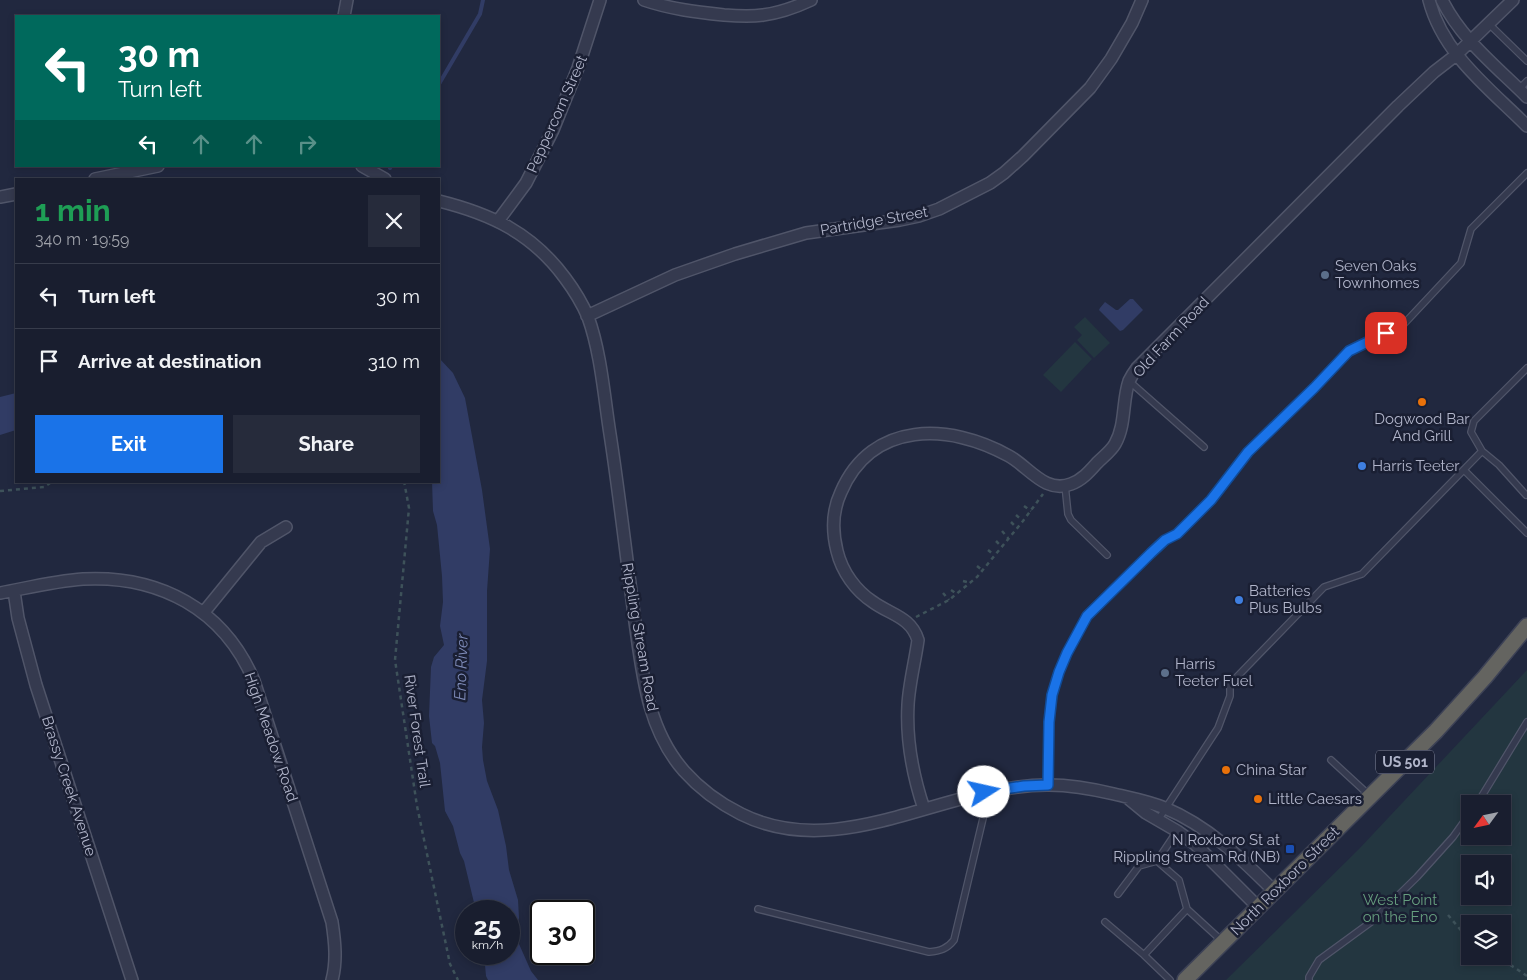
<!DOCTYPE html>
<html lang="en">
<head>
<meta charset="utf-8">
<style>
	:root { --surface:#191e2f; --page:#262b3b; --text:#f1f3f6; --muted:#9fa2aa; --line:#373c4b; --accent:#1a73e8 }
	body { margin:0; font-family:Raleway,sans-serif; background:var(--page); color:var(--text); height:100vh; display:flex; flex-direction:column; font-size:19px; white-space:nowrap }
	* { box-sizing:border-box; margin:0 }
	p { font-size:16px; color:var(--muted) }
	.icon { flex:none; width:28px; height:28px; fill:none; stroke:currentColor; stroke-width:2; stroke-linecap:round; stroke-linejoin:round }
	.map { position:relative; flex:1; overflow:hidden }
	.sheet { position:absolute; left:15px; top:178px; width:425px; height:305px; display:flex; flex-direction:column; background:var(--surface); border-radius:0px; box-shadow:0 2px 8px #0003,0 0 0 1px var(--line) }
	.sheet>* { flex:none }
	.guide { position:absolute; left:15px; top:15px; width:425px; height:152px; border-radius:0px; box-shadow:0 2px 8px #0003,0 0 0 1px var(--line); background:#00695c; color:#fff; overflow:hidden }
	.needle { width:32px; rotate:237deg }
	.controls { position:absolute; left:1461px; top:795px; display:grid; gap:10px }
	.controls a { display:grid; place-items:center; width:50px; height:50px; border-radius:0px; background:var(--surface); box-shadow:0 2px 8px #0003,0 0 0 1px var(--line); font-size:25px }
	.speed { position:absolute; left:455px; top:900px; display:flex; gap:10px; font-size:25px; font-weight:700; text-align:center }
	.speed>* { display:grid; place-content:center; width:65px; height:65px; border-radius:50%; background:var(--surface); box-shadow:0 2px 8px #0003,0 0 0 1px var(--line); line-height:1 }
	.speed small { font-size:12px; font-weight:400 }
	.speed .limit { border:2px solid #111; border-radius:8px; background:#fff; color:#111 }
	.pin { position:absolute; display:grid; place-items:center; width:42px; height:42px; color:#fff; margin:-21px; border-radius:10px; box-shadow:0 2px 8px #0006 }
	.me { position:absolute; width:55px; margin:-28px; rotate:80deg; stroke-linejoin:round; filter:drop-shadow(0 0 4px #0008) }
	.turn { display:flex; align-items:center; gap:18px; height:105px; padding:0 20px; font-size:22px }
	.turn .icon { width:65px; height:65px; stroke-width:2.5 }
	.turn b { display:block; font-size:35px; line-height:42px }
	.lanes { display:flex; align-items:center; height:48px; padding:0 20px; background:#0003; justify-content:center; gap:25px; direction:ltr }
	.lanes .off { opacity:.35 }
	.round { display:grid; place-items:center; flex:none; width:52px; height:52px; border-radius:0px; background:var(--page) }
	.summary { display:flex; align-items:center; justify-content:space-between; height:85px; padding:0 20px }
	h1 { font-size:30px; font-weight:700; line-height:38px; color:#1e9e55 }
	.action { display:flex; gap:10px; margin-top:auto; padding:10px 20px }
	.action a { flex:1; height:58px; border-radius:0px; background:var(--accent); color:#fff; font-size:20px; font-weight:700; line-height:58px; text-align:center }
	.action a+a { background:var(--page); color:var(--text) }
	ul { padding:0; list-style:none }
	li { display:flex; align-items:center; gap:15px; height:65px; padding:0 20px; border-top:1px solid var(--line) }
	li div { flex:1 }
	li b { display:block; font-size:19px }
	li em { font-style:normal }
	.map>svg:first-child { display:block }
	.green { fill:#233640; fill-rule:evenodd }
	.water { fill:#313c65 }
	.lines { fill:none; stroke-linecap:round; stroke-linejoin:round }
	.stream { stroke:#313c65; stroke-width:4 }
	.service-casing { stroke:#505569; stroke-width:8 }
	.minor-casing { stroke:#505569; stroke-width:14 }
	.trunk-casing { stroke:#3d4256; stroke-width:18 }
	.path { stroke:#3e525a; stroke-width:2.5; stroke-dasharray:4 4; stroke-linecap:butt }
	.service { stroke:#353a4f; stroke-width:5.5 }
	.minor { stroke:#353a4f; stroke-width:11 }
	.trunk { stroke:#646460; stroke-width:15 }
	.route-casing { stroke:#114b97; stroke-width:12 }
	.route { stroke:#1a73e8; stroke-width:9 }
	.service-dot { fill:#5c6f8a; stroke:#1a1f33; stroke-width:2 }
	.food-dot { fill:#e8710a; stroke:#1a1f33; stroke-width:2 }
	.shop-dot { fill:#3f7fe0; stroke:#1a1f33; stroke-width:2 }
	.transit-dot { fill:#1a4fb4; stroke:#1a1f33; stroke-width:2 }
	.labels { text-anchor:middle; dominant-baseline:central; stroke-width:5; stroke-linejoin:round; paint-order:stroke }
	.shield { fill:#1a1f33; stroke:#84889d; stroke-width:1 }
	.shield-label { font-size:14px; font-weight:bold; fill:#b1b5ca }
	.street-label { font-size:15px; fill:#b1b5ca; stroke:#1a1f33 }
	.poi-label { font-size:15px; fill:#b1b5ca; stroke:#1a1f33; text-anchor:start }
	.park-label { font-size:15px; fill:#669d7e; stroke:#1a1f33 }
	.water-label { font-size:16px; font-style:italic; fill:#7e8bb8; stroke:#1a1f33 }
</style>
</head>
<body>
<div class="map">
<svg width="1527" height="980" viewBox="0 0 1527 980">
	<rect width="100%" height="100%" fill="#21283f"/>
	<path class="green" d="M 1085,317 L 1110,343 L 1094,358 L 1077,340 L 1082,335 L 1074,327 Z
		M 1075,342 L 1092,359 L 1061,392 L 1043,375 Z
		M 1527,670 L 1527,980 L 1226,980 L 1359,849 ZM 1470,804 L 1502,804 L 1502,836 L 1470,836 ZM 1470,864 L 1502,864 L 1502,896 L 1470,896 ZM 1470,924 L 1502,924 L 1502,956 L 1470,956 Z"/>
	<path class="water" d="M 1130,299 L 1133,299 L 1143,310 L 1123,330 L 1120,331 L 1099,310 L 1100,308 L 1105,302 L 1116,310 L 1118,310 Z
		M 439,358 L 453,373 L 465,398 L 482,490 L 490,549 L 487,591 L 487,661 L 482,700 L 484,723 L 482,747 L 483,760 L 487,781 L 498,810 L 506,846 L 509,870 L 518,900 L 519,918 L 516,929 L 519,944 L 531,971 L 538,980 L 488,980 L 486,976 L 484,954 L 509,954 L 509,911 L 476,911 L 464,861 L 460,853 L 453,826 L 445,811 L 440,763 L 435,746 L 432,743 L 429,716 L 431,667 L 434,657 L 444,645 L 440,626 L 443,602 L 442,576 L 437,525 L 433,511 L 432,481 L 439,481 Z
		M 16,393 L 16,430 L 0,435 L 0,397 Z"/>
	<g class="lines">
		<path class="stream" d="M 439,84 L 480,14 L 483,0
			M 390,168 L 391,166"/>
		<g class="service-casing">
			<path id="service" d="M 1489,24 L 1527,61
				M 1519,89 L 1527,81
				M 1129,381 L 1204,447
				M 1482,451 L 1499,465 L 1526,495
				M 1464,470 L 1527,533
				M 1065,485 L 1068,514 L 1071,520 L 1107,555
				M 1331,760 L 1369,795
				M 1048,785 L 1049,722 L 1052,695 L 1059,672 L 1067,653 L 1087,616 L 1151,553 L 1165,540 L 1177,534 L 1211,500 L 1248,452 L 1314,387 L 1349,351 L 1402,326 L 1461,263 L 1471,229 L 1527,173
				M 1477,804 L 1527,722
				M 1158,820 L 1218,728 L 1230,696 L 1230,684 L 1324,587 L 1362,574 L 1482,451 L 1471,432 L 1474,421 L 1527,368
				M 1157,861 L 1177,831
				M 1118,894 L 1139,866 L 1157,861 L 1179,880 L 1187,909 L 1222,941
				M 758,909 L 929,952 C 940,951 947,949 954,940 L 985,810 L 984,792
				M 1105,922 L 1144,955
				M 1170,980 L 1144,955 L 1187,909
				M 1309,980 L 1309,977 L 1319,960 L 1371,922 L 1417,877 L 1453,837 L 1470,813"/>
		</g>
		<g class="minor-casing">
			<path id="minor" d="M 644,0 C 670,9 696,12 724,15 C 736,16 750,17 763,15 C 779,13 796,7 811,0
				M 1429,0 C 1443,54 1489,88 1527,126
				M 1442,0 C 1461,39 1497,67 1527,97
				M 344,16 L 347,0
				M 362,166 L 385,179
				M 95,179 L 158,166
				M 0,197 L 16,194
				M 439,201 C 491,214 532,233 565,278 C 574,290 582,303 588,317 C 601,353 604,396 610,434 C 620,499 627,564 636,629 C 643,680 649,731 684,771 C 700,789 719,803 741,814 C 841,864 946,784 1049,785 C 1071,785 1093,789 1114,794 C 1131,798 1148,801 1165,808 C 1208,826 1241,858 1274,891
				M 498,221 L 526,183 L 553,130 L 578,68 L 600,0
				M 587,316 L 675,275 L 735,254 L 806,233 L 900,220 L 919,216 L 939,209 L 990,183 L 1004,173 L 1023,156 L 1090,88 L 1111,59 L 1132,23 L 1142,0
				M 14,591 L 18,618 L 36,685 L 132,980
				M 0,593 C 27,588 55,581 83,579 C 159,575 224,609 254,681 L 332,922 C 335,942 337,961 332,980
				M 204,612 L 261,542 L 286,527
				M 1129,799 L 1146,813 L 1177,831 L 1195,844 L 1258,907
				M 924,809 C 913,776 906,741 908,705 C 909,684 915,662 918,640 C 911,617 891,615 873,602 C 856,591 842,572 837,551 C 832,531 832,511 841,492 C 872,420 950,423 1009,456 C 1029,467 1045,494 1071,484 C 1082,480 1089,472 1097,463 C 1103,457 1111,451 1115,444 C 1126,425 1122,401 1129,381 C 1131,377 1134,372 1137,368 L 1398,106 L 1434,72 L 1456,55 L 1513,0"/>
		</g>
		<g class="trunk-casing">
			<path id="trunk" d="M 1185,980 L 1436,731 L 1485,677 L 1527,626"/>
		</g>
		<path class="path" d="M 404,481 L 409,508 L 395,660 L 417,806 L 450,964 L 458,980
			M 0,491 L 44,487 L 53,481
			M 1024,506 L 1031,511
			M 1016,515 L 1023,521
			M 1011,522 L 1017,528
			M 1002,531 L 1008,538
			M 996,541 L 1001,546
			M 988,550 L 994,555
			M 977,566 L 982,570
			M 963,581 L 971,583
			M 951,590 L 957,594
			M 943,593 L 949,600
			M 916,617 L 949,600 L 977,577 L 1023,521 L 1043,494
			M 1448,915 L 1470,941
			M 1497,956 L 1527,976"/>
		<use href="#service" class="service"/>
		<use href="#minor" class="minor"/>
		<use href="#trunk" class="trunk"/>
	</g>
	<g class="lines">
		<g class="route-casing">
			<path id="route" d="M 984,792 L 1024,786 L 1048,785 L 1049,722 L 1052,695 L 1059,672 L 1067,653 L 1087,616 L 1151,553 L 1165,540 L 1177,534 L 1211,500 L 1248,452 L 1314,388 L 1349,351 L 1386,333"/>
		</g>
		<use href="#route" class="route"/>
	</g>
	<g class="service-dot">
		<circle cx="1325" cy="275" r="5"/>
		<circle cx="1165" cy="673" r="5"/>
	</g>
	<g class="food-dot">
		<circle cx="1422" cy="402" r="5"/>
		<circle cx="1226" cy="770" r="5"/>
		<circle cx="1258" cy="799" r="5"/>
	</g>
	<g class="shop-dot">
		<circle cx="1362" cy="466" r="5"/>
		<circle cx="1239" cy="600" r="5"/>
	</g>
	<rect class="transit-dot" x="1285" y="844" width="10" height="10" rx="2.5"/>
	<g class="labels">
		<rect class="shield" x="1376" y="750.5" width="58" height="23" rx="4"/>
		<g class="shield-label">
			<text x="1405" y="762">US 501</text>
		</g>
		<g class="street-label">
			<text transform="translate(557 114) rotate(-66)">Peppercorn Street</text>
			<text transform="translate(874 221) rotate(-10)">Partridge Street</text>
			<text transform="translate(1171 337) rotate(-47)">Old Farm Road</text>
			<text transform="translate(640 637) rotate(80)">Rippling Stream Road</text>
			<text transform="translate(417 731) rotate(82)">River Forest Trail</text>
			<text transform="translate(271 737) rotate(71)">High Meadow Road</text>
			<text transform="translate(69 786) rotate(72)">Brassy Creek Avenue</text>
			<text transform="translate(1285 881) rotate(-45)">North Roxboro Street</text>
		</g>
		<g class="poi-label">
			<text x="1335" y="266">Seven Oaks<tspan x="1335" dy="17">Townhomes</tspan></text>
			<text x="1422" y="419" text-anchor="middle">Dogwood Bar<tspan x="1422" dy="17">And Grill</tspan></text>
			<text x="1372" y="466">Harris Teeter</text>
			<text x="1249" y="591">Batteries<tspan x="1249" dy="17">Plus Bulbs</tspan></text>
			<text x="1175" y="664">Harris<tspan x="1175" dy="17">Teeter Fuel</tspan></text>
			<text x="1236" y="770">China Star</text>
			<text x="1268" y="799">Little Caesars</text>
			<text x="1280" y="840" text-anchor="end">N Roxboro St at<tspan x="1280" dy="17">Rippling Stream Rd (NB)</tspan></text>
		</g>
		<g class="park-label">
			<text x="1400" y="900">West Point<tspan x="1400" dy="17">on the Eno</tspan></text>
		</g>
		<g class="water-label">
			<text transform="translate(461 667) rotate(-88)">Eno River</text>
		</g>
	</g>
</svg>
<div class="controls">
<a><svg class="needle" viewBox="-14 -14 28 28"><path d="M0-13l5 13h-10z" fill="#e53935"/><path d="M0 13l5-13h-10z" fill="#9fa2aa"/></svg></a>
<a><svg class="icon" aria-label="sound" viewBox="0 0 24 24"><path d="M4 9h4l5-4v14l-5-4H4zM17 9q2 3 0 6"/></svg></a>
<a><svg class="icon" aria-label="layers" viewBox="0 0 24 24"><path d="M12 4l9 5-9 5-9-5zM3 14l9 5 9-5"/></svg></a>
</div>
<div class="speed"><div>25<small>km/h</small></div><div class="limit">30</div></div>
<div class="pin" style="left:1386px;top:333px;background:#d93025"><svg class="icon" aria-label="arrive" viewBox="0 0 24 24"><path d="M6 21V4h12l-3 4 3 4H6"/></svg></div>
<svg class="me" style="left:984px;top:792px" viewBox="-20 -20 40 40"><circle r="19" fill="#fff"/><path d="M0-13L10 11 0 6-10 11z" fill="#1a73e8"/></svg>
<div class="guide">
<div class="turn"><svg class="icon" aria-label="left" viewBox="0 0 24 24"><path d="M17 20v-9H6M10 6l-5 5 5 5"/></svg><div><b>30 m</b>Turn left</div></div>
<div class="lanes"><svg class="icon" aria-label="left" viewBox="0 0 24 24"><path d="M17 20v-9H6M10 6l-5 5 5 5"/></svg><svg class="icon off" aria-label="ahead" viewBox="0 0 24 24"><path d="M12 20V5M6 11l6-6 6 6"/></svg><svg class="icon off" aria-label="ahead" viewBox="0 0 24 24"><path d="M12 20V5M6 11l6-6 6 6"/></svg><svg class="icon off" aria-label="right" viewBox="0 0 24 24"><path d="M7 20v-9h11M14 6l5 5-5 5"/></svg></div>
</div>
<section class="sheet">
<div class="summary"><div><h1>1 min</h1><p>340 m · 19:59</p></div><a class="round"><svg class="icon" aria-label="close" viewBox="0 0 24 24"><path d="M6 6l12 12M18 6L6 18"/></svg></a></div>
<ul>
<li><svg class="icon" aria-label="left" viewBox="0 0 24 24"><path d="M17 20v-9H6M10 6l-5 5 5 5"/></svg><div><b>Turn left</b></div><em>30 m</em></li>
<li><svg class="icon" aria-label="arrive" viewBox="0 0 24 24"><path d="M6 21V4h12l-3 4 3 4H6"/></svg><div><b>Arrive at destination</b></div><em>310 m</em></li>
</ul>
<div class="action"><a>Exit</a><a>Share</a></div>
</section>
</div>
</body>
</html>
